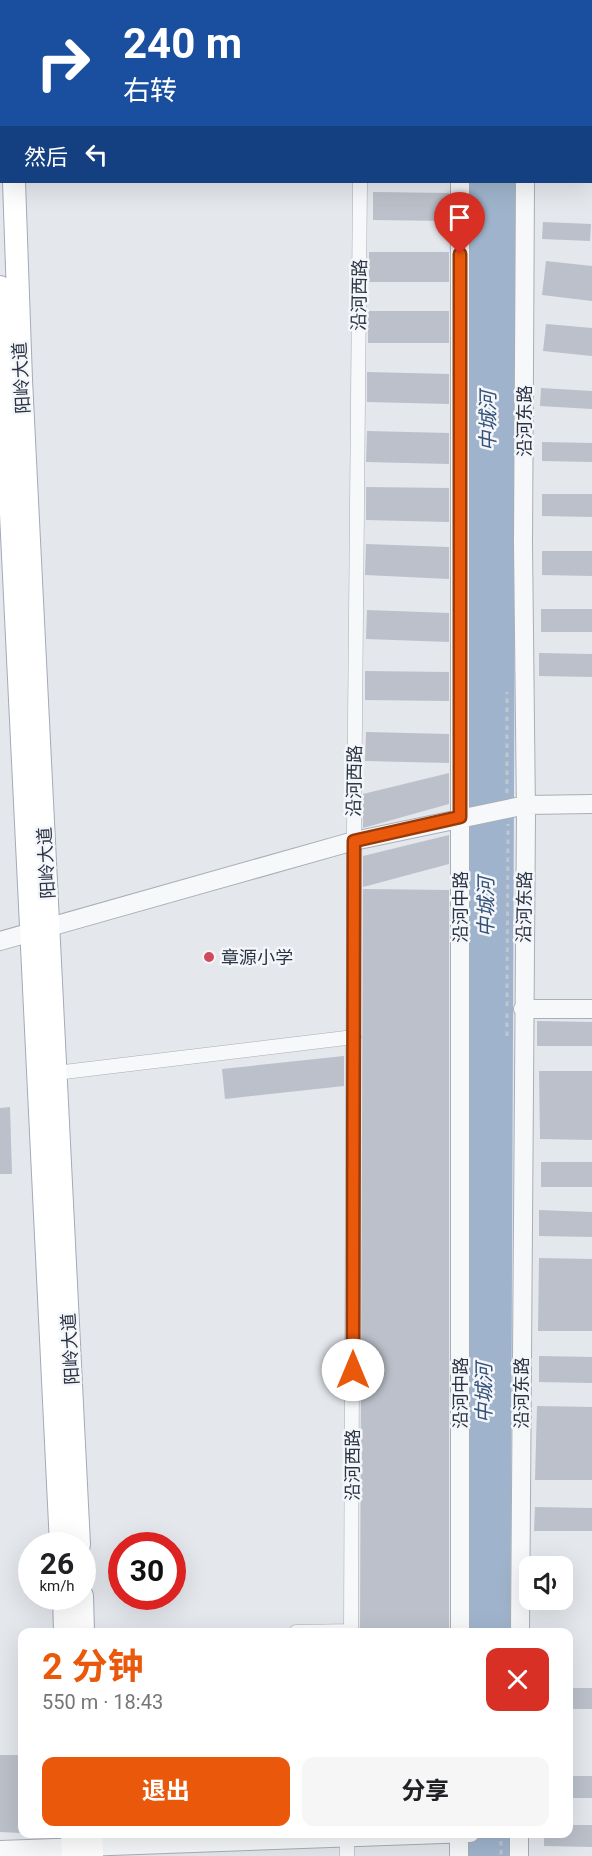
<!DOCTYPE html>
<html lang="zh">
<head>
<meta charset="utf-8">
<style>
	:root { --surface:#fff; --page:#f6f6f6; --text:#202124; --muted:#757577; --accent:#ea580c }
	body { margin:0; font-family:Roboto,"Noto Sans SC",sans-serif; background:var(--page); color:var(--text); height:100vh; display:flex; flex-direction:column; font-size:22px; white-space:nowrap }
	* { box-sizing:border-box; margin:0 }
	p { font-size:20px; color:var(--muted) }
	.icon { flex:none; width:33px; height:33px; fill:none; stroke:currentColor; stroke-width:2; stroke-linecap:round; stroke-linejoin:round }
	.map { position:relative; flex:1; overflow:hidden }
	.details { position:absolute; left:18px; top:1628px; width:555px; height:210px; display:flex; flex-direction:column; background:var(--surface); border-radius:12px; box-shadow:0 6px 24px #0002 }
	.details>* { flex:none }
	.top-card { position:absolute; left:0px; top:0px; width:592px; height:183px; box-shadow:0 6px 24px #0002; background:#1a4fa0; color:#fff; overflow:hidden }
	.buttons { position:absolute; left:519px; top:1556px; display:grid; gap:12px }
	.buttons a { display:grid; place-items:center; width:54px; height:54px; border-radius:12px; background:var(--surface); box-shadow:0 6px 24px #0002; font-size:30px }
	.speed { position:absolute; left:18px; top:1532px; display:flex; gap:12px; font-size:30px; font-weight:700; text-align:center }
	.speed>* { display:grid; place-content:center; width:78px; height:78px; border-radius:50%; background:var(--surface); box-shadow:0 6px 24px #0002; line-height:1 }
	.speed small { font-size:15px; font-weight:400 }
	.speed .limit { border:9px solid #d22; background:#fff; color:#111 }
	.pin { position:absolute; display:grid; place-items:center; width:51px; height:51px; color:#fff; margin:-62px -26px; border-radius:50% 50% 50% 0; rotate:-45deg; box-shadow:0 0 6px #0007 }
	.pin .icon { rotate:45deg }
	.me { position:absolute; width:66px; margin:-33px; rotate:0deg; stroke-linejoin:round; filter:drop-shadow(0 0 4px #0008) }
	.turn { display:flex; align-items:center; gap:21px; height:126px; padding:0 24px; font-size:27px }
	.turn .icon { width:78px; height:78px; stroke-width:2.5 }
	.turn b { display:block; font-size:42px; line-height:51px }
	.then { display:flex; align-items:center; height:57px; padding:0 24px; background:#0003; gap:12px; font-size:22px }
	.round { display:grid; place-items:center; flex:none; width:63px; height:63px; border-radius:12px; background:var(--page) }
	.headline { display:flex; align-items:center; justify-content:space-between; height:102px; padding:0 24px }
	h1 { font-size:36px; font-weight:700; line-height:45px; color:var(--accent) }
	.button { display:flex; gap:12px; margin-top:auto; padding:12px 24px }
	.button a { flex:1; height:69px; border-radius:12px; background:var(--accent); color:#fff; font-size:24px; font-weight:700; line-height:69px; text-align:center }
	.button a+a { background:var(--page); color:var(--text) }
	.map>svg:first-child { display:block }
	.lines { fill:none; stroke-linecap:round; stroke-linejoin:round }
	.river { stroke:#9fb4cc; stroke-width:27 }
	.building { fill:#bbc0ca }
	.minor-casing { stroke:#a9aeb7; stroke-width:15 }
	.tertiary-casing { stroke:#a9aeb7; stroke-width:20 }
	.primary-casing { stroke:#a3abb8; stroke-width:24 }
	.path { stroke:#c2c5cb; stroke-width:3; stroke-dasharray:4.5 4.5; stroke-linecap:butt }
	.minor { stroke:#f7f8fa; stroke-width:14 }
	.tertiary { stroke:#f7f8fa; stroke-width:18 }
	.primary { stroke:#fff; stroke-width:22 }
	.route-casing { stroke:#983908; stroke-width:15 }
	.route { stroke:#ea580c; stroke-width:10 }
	.poi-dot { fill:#d1495b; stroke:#f4f6f9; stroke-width:2 }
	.labels { text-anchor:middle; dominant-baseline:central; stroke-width:5; stroke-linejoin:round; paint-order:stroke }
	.street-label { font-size:18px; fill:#2b3445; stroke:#f4f6f9 }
	.poi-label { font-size:18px; fill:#2b3445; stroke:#f4f6f9; text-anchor:start }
	.water-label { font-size:20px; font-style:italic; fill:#34527a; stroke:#f4f6f9 }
</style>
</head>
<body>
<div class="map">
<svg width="592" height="1856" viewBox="0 0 592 1856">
	<rect width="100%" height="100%" fill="#e4e7ec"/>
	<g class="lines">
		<path class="river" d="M 490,2 L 490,0
			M 475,1632 L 483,182
			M 497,1632 L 503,182
			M 474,1856 L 474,1833
			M 496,1856 L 496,1833"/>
	</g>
	<path class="building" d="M 373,192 L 449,193 L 449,221 L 373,220 Z
		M 543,222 L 591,224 L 590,241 L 542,239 Z
		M 369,252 L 449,252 L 449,282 L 369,282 Z
		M 546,261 L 592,266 L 592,301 L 542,295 Z
		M 368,311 L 449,311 L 449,343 L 368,343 Z
		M 546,324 L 592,328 L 592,356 L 543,351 Z
		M 367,372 L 449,374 L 449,404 L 367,402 Z
		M 541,388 L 592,391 L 592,409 L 540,406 Z
		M 367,431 L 449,433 L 449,464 L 366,462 Z
		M 542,442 L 592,443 L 592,462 L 542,461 Z
		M 366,487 L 449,488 L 449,522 L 366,520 Z
		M 542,494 L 592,494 L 592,517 L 542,516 Z
		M 366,544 L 449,547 L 449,579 L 365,575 Z
		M 542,551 L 592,551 L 592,576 L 542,575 Z
		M 541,609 L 592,609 L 592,632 L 541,632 Z
		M 367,610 L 449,613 L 449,642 L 366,639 Z
		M 539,653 L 592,654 L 592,677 L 539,676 Z
		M 365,671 L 449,672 L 449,701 L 365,700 Z
		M 366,732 L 449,734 L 449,763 L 365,761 Z
		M 449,773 L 449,804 L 363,828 L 363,794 Z
		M 449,835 L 449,864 L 363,887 L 363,856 Z
		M 363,889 L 449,890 L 449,1632 L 360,1632 Z
		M 537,1021 L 592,1022 L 592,1046 L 537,1046 Z
		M 344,1056 L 344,1086 L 225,1099 L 222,1069 Z
		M 539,1071 L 592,1071 L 592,1140 L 540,1139 Z
		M 10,1107 L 12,1174 L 0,1174 L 0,1108 Z
		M 541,1162 L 592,1162 L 592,1187 L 541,1187 Z
		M 539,1210 L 592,1212 L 592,1237 L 539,1236 Z
		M 539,1258 L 592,1259 L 592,1331 L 538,1331 Z
		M 539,1356 L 592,1357 L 592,1383 L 539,1382 Z
		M 537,1406 L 592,1407 L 592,1480 L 535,1480 Z
		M 535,1507 L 592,1508 L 592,1531 L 534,1531 Z
		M 568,1688 L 592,1688 L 592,1709 L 568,1709 Z
		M 0,1755 L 22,1755 L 22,1833 L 0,1832 Z
		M 568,1776 L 592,1776 L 592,1798 L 568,1798 Z
		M 568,1825 L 592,1825 L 592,1847 L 544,1846 L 544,1833 L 568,1833 Z"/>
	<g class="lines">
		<g class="minor-casing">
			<path id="minor" d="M 56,1073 L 354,1037
				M 296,1632 L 351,1631
				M 351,1632 L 354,832 L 360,182
				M 347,1833 L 347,1856"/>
		</g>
		<g class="tertiary-casing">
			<path id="tertiary" d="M 460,0 L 460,2
				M 527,2 L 527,0
				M 0,941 L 354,841 L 526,805 L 592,804
				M 523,1009 L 592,1009
				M 460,1632 L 460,182
				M 520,1632 L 526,814 L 523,543 L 525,182
				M 0,1850 L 470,1833
				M 459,1856 L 459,1833
				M 519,1856 L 519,1833"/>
		</g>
		<g class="primary-casing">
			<path id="primary" d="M 5,0 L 5,2
				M 14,182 L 21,380 L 79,1545
				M 0,287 L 61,1545
				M 64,1596 L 65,1632
				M 82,1596 L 83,1632
				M 72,1833 L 73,1856
				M 91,1833 L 92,1856"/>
		</g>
		<path class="path" d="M 509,2 L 509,0
			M 507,793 L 507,692
			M 507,1006 L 508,824
			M 507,1036 L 507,1013
			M 501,1841 L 501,1856"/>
		<use href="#minor" class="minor"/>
		<use href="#tertiary" class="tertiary"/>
		<use href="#primary" class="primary"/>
	</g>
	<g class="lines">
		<g class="route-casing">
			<path id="route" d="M 353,1370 L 354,841 L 460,817 L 460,254"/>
		</g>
		<use href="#route" class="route"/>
	</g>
	<circle class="poi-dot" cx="209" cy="957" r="6"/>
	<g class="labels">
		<g class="street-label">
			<text transform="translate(359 295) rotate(-89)">沿河西路</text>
			<text transform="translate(21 378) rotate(-93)">阳岭大道</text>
			<text transform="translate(524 421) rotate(-90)">沿河东路</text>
			<text transform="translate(354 781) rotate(-89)">沿河西路</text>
			<text transform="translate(46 863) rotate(-93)">阳岭大道</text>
			<text transform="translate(460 907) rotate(-90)">沿河中路</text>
			<text transform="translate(524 907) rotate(-89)">沿河东路</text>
			<text transform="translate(70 1349) rotate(-93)">阳岭大道</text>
			<text transform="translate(460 1393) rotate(-90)">沿河中路</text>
			<text transform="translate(521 1393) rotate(-90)">沿河东路</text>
			<text transform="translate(352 1465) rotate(-90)">沿河西路</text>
		</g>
		<g class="poi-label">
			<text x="221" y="957">章源小学</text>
		</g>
		<g class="water-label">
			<text transform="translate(488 421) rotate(-90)">中城河</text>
			<text transform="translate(486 907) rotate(-90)">中城河</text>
			<text transform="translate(484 1393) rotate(-90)">中城河</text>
		</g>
	</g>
</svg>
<div class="buttons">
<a><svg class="icon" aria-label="sound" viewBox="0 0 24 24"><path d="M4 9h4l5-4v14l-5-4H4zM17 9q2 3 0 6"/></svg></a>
</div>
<div class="speed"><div>26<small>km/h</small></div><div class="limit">30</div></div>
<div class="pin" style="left:460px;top:254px;background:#d93025"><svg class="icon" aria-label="arrive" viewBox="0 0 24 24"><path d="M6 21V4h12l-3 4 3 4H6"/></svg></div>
<svg class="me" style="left:353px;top:1370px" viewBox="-20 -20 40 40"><circle r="19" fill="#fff"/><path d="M0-13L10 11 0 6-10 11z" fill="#ea580c"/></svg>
<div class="top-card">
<div class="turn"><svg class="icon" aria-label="right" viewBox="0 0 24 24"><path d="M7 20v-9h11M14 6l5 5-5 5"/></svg><div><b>240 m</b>右转</div></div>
<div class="then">然后<svg class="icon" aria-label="left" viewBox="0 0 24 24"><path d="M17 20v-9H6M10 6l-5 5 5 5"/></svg></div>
</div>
<section class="details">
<div class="headline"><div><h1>2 分钟</h1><p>550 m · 18:43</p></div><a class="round" style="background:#d93025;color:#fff"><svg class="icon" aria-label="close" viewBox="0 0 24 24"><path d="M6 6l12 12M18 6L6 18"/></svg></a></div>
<div class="button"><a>退出</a><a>分享</a></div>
</section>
</div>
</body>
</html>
